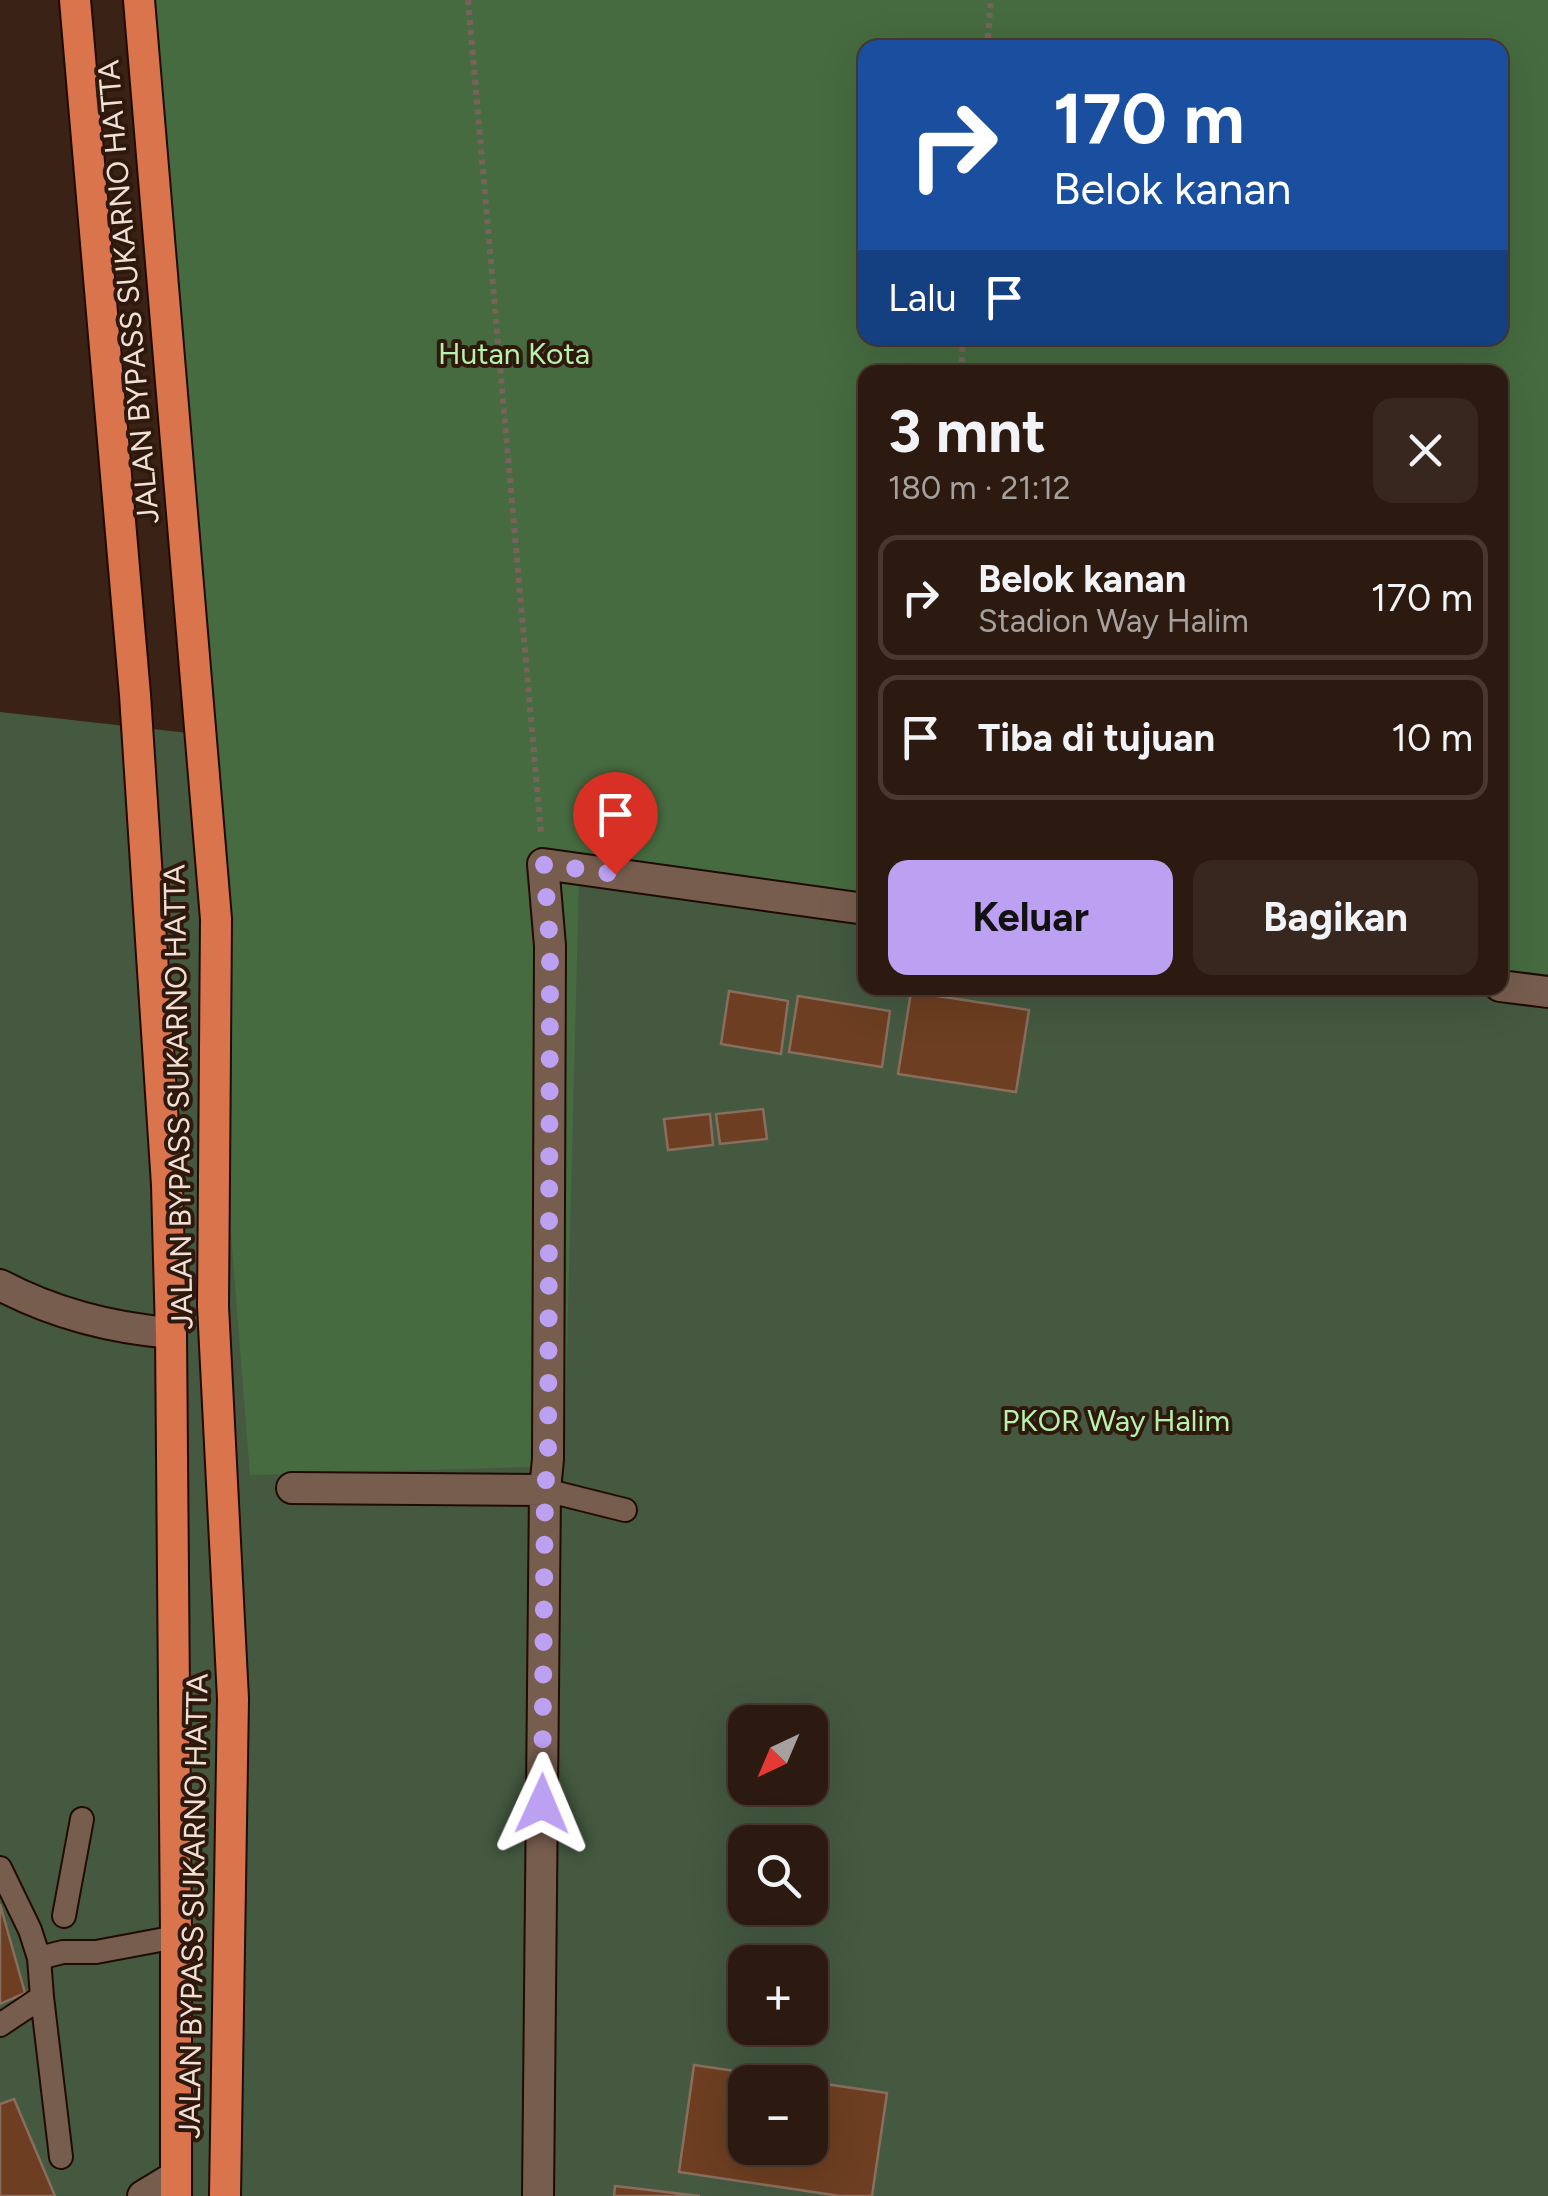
<!DOCTYPE html>
<html lang="id">
<head>
<meta charset="utf-8">
<style>
	:root { --surface:#2c1a10; --page:#38271e; --text:#f1f3f6; --muted:#a6a19f; --line:#483830; --accent:#bca0f2 }
	body { margin:0; font-family:Figtree,sans-serif; background:var(--page); color:var(--text); height:100vh; display:flex; flex-direction:column; font-size:38px; white-space:nowrap }
	* { box-sizing:border-box; margin:0 }
	p { font-size:32px; color:var(--muted) }
	.icon { flex:none; width:55px; height:55px; fill:none; stroke:currentColor; stroke-width:2; stroke-linecap:round; stroke-linejoin:round }
	.map { position:relative; flex:1; overflow:hidden }
	.drawer { position:absolute; left:858px; top:365px; width:650px; height:630px; display:flex; flex-direction:column; background:var(--surface); border-radius:20px; box-shadow:0 10px 40px #0002,0 0 0 2px var(--line) }
	.drawer>* { flex:none }
	.hud { position:absolute; left:858px; top:40px; width:650px; height:305px; border-radius:20px; box-shadow:0 10px 40px #0002,0 0 0 2px var(--line); background:#1a4fa0; color:#fff; overflow:hidden }
	.needle { width:65px; rotate:224deg }
	.fabs { position:absolute; left:728px; top:1705px; display:grid; gap:20px }
	.fabs a { display:grid; place-items:center; width:100px; height:100px; border-radius:20px; background:var(--surface); box-shadow:0 10px 40px #0002,0 0 0 2px var(--line); font-size:50px }
	.pin { position:absolute; display:grid; place-items:center; width:85px; height:85px; color:#fff; margin:-102px -42px; border-radius:50% 50% 50% 0; rotate:-45deg; box-shadow:0 0 10px #0007 }
	.pin .icon { rotate:45deg }
	.me { position:absolute; width:110px; margin:-55px; rotate:1deg; stroke-linejoin:round; filter:drop-shadow(0 0 8px #0008) }
	.turn { display:flex; align-items:center; gap:35px; height:210px; padding:0 30px; font-size:45px }
	.turn .icon { width:130px; height:130px; stroke-width:2.5 }
	.turn b { display:block; font-size:70px; line-height:85px }
	.then { display:flex; align-items:center; height:95px; padding:0 30px; background:#0003; gap:20px; font-size:38px }
	.round { display:grid; place-items:center; flex:none; width:105px; height:105px; border-radius:20px; background:var(--page) }
	.headline { display:flex; align-items:center; justify-content:space-between; height:170px; padding:0 30px }
	h1 { font-size:60px; font-weight:700; line-height:75px }
	.action { display:flex; gap:20px; margin-top:auto; padding:20px 30px }
	.action a { flex:1; height:115px; border-radius:20px; background:var(--accent); color:#111; font-size:40px; font-weight:700; line-height:115px; text-align:center }
	.action a+a { background:var(--page); color:var(--text) }
	ul { padding:0; list-style:none }
	li { display:flex; align-items:center; gap:30px; height:125px; margin:0 20px 15px; padding:0 10px; border:5px solid var(--line); border-radius:20px }
	li div { flex:1 }
	li b { display:block; font-size:38px }
	li em { font-style:normal }
	.map>svg:first-child { display:block }
	.green { fill:#445940; fill-rule:evenodd }
	.forest { fill:#466b40; fill-rule:evenodd }
	.building { fill:#6d3e21; stroke:#896e5e; stroke-width:2.5; fill-rule:evenodd }
	.lines { fill:none; stroke-linecap:round; stroke-linejoin:round }
	.lane-casing { stroke:#200b02; stroke-width:26 }
	.street-casing { stroke:#200b02; stroke-width:34 }
	.highway-casing { stroke:#200b02; stroke-width:34 }
	.path { stroke:#786358; stroke-width:6; stroke-dasharray:5 5; stroke-linecap:butt }
	.lane { stroke:#775d4e; stroke-width:22 }
	.street { stroke:#775d4e; stroke-width:30 }
	.highway { stroke:#d9744c; stroke-width:30 }
	.route { stroke:#bca0f2; stroke-width:18; stroke-dasharray:0 32.4 }
	.labels { text-anchor:middle; dominant-baseline:central; stroke-width:8; stroke-linejoin:round; paint-order:stroke }
	.street-label { font-size:30px; fill:#f0e0d8; stroke:#2f190c }
	.park-label { font-size:30px; fill:#b6f1ad; stroke:#2f190c }
</style>
</head>
<body>
<div class="map">
<svg width="1548" height="2196" viewBox="0 0 1548 2196">
	<rect width="100%" height="100%" fill="#3a2316"/>
	<path class="green" d="M 0,712 L 865,808 L 865,988 L 1500,988 L 1548,883 L 1548,2196 L 0,2196 ZM 745,1722 L 810,1722 L 810,1788 L 745,1788 ZM 745,1842 L 810,1842 L 810,1908 L 745,1908 ZM 745,1962 L 810,1962 L 810,2028 L 745,2028 ZM 745,2082 L 810,2082 L 810,2148 L 745,2148 Z"/>
	<path class="forest" d="M 134,0 L 1548,0 L 1548,993 L 1500,987 L 1500,372 L 865,372 L 865,912 L 579,879 L 564,1466 L 250,1475 ZM 865,48 L 1500,48 L 1500,338 L 865,338 Z"/>
	<path class="building" d="M 729,991 L 788,1001 L 781,1054 L 721,1044 Z
		M 911,992 L 1029,1010 L 1016,1092 L 898,1074 Z
		M 798,996 L 890,1011 L 882,1067 L 789,1052 Z
		M 763,1109 L 767,1139 L 720,1144 L 716,1114 Z
		M 710,1114 L 713,1145 L 668,1150 L 664,1119 Z
		M 0,1904 L 25,1993 L 0,2004 Z
		M 694,2065 L 887,2093 L 872,2196 L 840,2196 L 679,2172 ZM 745,2082 L 810,2082 L 810,2148 L 745,2148 Z
		M 14,2099 L 55,2196 L 0,2196 L 0,2104 Z
		M 615,2186 L 700,2196 L 614,2196 Z"/>
	<g class="lines">
		<g class="lane-casing">
			<path id="lane" d="M 545,1490 L 625,1510
				M 0,1868 L 30,1930 L 39,1958
				M 64,1916 L 82,1819
				M 42,1997 L 61,2157
				M 0,2025 L 42,1997 L 39,1958 L 63,1952 L 96,1952 L 176,1937"/>
		</g>
		<g class="street-casing">
			<path id="street" d="M 1500,986 L 1548,992
				M 0,1285 C 55,1314 110,1328 171,1333
				M 292,1488 L 545,1490
				M 143,2196 L 176,2176
				M 538,2196 L 545,1490 L 548,1459 L 550,946 L 543,864 L 865,909"/>
		</g>
		<g class="highway-casing">
			<path id="highway" d="M 75,0 L 135,695 L 167,1185 L 171,1333 L 176,1937 L 176,2196
				M 139,0 L 216,919 L 213,1306 L 233,1699 L 225,2196"/>
		</g>
		<path class="path" d="M 468,0 L 541,833
			M 987,48 L 991,0
			M 961,372 L 963,338"/>
		<use href="#lane" class="lane"/>
		<use href="#street" class="street"/>
		<use href="#highway" class="highway"/>
	</g>
	<g class="lines">
		<path class="route" d="M 542,1804 L 545,1490 L 548,1459 L 550,985 L 550,946 L 544,864 L 615,874"/>
	</g>
	<g class="labels">
		<g class="street-label">
			<text transform="translate(128 292) rotate(-95)">JALAN BYPASS SUKARNO HATTA</text>
			<text transform="translate(178 1097) rotate(-91)">JALAN BYPASS SUKARNO HATTA</text>
			<text transform="translate(193 1906) rotate(-89)">JALAN BYPASS SUKARNO HATTA</text>
		</g>
		<g class="park-label">
			<text x="514" y="353">Hutan Kota</text>
			<text x="1116" y="1420">PKOR Way Halim</text>
		</g>
	</g>
</svg>
<div class="fabs">
<a><svg class="needle" viewBox="-14 -14 28 28"><path d="M0-13l5 13h-10z" fill="#e53935"/><path d="M0 13l5-13h-10z" fill="#a6a19f"/></svg></a>
<a><svg class="icon" aria-label="search" viewBox="0 0 24 24"><circle cx="10" cy="10" r="6"/><path d="M15 15l6 6"/></svg></a>
<a>+</a>
<a>−</a>
</div>
<div class="pin" style="left:615px;top:874px;background:#d93025"><svg class="icon" aria-label="arrive" viewBox="0 0 24 24"><path d="M6 21V4h12l-3 4 3 4H6"/></svg></div>
<svg class="me" style="left:542px;top:1804px" viewBox="-20 -20 40 40"><path d="M0-17L14 15 0 8-14 15z" fill="#bca0f2" stroke="#fff" stroke-width="4"/></svg>
<div class="hud">
<div class="turn"><svg class="icon" aria-label="right" viewBox="0 0 24 24"><path d="M7 20v-9h11M14 6l5 5-5 5"/></svg><div><b>170 m</b>Belok kanan</div></div>
<div class="then">Lalu<svg class="icon" aria-label="arrive" viewBox="0 0 24 24"><path d="M6 21V4h12l-3 4 3 4H6"/></svg></div>
</div>
<section class="drawer">
<div class="headline"><div><h1>3 mnt</h1><p>180 m · 21:12</p></div><a class="round"><svg class="icon" aria-label="close" viewBox="0 0 24 24"><path d="M6 6l12 12M18 6L6 18"/></svg></a></div>
<ul>
<li><svg class="icon" aria-label="right" viewBox="0 0 24 24"><path d="M7 20v-9h11M14 6l5 5-5 5"/></svg><div><b>Belok kanan</b><p>Stadion Way Halim</p></div><em>170 m</em></li>
<li><svg class="icon" aria-label="arrive" viewBox="0 0 24 24"><path d="M6 21V4h12l-3 4 3 4H6"/></svg><div><b>Tiba di tujuan</b></div><em>10 m</em></li>
</ul>
<div class="action"><a>Keluar</a><a>Bagikan</a></div>
</section>
</div>
</body>
</html>
